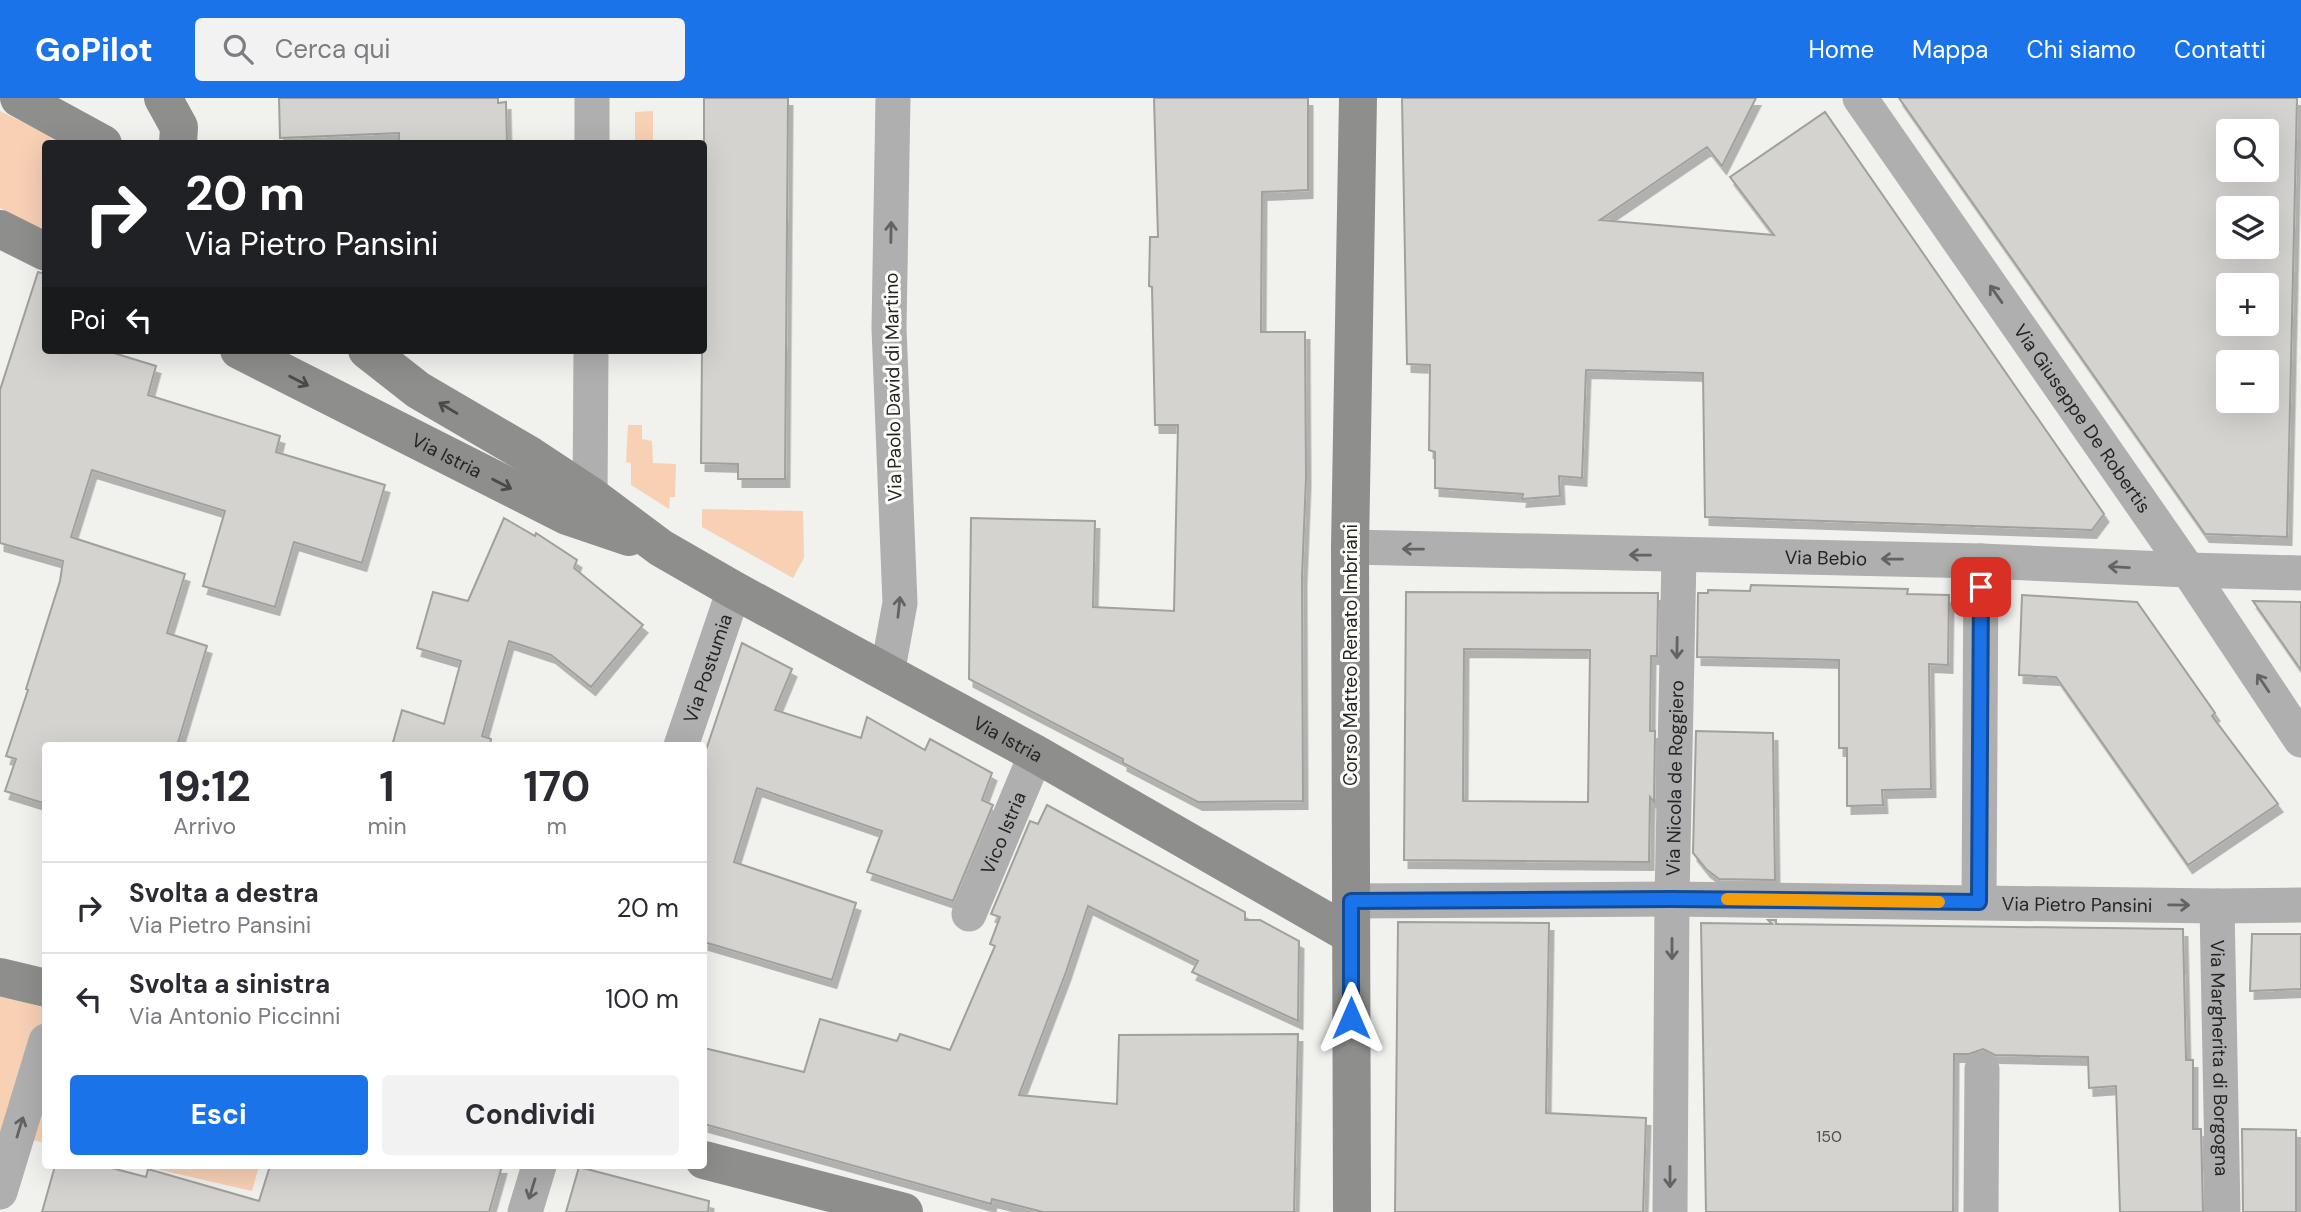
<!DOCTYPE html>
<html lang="it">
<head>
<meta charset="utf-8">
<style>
	:root { --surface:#fff; --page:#f2f2f3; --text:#2b2b33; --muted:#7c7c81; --line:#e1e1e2; --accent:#1a73e8 }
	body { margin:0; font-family:"DM Sans",sans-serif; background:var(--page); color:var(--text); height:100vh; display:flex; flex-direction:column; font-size:26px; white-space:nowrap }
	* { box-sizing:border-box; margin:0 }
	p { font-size:23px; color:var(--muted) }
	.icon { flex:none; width:38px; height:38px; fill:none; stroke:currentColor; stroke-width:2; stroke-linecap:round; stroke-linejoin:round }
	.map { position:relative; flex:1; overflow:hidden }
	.panel { position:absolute; left:42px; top:644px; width:665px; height:427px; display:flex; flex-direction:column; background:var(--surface); border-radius:7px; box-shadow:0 7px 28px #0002 }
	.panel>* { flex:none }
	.guide { position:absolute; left:42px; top:42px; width:665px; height:214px; border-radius:7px; box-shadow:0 7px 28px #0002; background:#202124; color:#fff; overflow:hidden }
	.fabs { position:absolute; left:2216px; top:21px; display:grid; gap:14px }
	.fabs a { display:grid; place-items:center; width:63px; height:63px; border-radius:7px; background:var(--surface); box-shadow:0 7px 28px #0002; font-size:35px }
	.pin { position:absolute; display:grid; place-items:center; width:60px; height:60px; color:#fff; margin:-30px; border-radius:14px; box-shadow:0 4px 10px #0006 }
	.me { position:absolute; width:77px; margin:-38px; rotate:0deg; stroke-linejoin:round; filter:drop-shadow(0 0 5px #0008) }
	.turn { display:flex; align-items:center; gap:24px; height:147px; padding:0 28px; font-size:32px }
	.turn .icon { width:91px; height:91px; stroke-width:2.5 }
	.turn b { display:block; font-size:49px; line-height:60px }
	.then { display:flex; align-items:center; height:66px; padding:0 28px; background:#0003; gap:14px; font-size:26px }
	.eta { display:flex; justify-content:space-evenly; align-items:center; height:119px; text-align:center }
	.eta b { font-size:42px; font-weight:700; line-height:49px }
	.action { display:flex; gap:14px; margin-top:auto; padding:14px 28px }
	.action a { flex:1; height:80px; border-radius:7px; background:var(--accent); color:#fff; font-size:28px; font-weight:700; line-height:80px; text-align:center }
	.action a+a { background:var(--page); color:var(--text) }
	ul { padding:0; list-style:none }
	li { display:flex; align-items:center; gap:21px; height:91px; padding:0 28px; border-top:2px solid var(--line) }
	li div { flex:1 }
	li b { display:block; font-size:26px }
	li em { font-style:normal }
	header { display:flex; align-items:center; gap:42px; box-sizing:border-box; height:98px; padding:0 35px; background:var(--accent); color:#fff }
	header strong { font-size:33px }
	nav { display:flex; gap:38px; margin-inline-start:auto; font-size:24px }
	.search { width:490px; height:63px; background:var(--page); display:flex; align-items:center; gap:18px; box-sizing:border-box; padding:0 24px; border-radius:7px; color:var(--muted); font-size:26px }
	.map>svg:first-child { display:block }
	.green { fill:#f8d0b4 }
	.building { fill:#d4d3d0; stroke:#a1a09d; stroke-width:2; fill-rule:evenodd; filter:url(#shadow) }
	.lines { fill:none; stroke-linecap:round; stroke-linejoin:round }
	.street { stroke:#aeafae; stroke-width:35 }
	.secondary { stroke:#8e8f8d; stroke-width:38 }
	.oneway { stroke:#636362 }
	.oneway2 { stroke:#4a4a49 }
	.route-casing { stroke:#114b97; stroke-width:18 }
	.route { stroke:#1a73e8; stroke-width:12 }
	.slow { stroke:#f59e0b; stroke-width:12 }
	.labels { text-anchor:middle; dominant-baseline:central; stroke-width:6; stroke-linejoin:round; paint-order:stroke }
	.number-label { font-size:16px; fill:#51504f }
	.street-label { font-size:19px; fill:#252524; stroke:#fefefb }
</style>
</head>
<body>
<header>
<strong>GoPilot</strong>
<div class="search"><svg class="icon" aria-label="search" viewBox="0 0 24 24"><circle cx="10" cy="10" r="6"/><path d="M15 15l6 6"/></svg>Cerca qui</div>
<nav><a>Home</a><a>Mappa</a><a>Chi siamo</a><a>Contatti</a></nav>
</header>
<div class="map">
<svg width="2301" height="1114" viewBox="0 0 2301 1114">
	<defs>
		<filter id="shadow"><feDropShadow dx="4.5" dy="8" stdDeviation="0" flood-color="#0004"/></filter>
	</defs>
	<rect width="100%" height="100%" fill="#f1f1ee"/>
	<path class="green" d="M 0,13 L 66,45 L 46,46 L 45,134 L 0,110 Z
		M 653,13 L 653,45 L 635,45 L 635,14 Z
		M 628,327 L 642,327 L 642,341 L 652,343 L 653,365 L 676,366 L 675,399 L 670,399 L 669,411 L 631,387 L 631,365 L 626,364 Z
		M 702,411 L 803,413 L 804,460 L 793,480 L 702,429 Z
		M 0,898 L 46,910 L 45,1045 L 4,1035 L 0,1047 Z
		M 143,1068 L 259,1068 L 252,1093 Z"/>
	<path class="building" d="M 279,0 L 498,0 L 498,5 L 506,4 L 507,46 L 399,46 L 399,35 L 280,40 Z
		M 704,0 L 788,0 L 785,381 L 738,381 L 738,366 L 701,365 L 702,252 L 704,252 Z
		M 1154,0 L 1308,0 L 1308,92 L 1262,94 L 1261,234 L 1305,234 L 1306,380 L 1302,479 L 1303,703 L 1198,704 L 1123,665 L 1123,661 L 969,581 L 971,420 L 1095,423 L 1093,509 L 1174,513 L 1178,327 L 1155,327 L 1152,189 L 1149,188 L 1150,139 L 1158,139 Z
		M 1402,0 L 1756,0 L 1722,68 L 1707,49 L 1600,122 L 1774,137 L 1730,79 L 1825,14 L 2104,416 L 2092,432 L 1705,419 L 1703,275 L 1586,272 L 1582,380 L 1559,378 L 1560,398 L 1522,401 L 1523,396 L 1435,390 L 1435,354 L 1429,352 L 1430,267 L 1407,266 Z
		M 1899,0 L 2297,0 L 2287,439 L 2205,436 ZM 2228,33 L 2266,33 L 2266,72 L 2228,72 ZM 2228,110 L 2266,110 L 2266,149 L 2228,149 ZM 2228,187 L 2266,187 L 2266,226 L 2228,226 ZM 2228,264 L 2266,264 L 2266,303 L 2228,303 Z
		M 38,174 L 46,176 L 46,252 L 104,252 L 156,268 L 148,297 L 280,338 L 276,354 L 385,387 L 362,465 L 294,444 L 275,509 L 203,488 L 225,413 L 92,372 L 71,439 L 185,476 L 167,535 L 207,548 L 177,648 L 46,648 L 46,706 L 5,693 L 16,661 L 6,658 L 28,592 L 26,591 L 60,483 L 63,463 L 0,445 L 0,292 Z
		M 504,420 L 535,438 L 536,435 L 577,462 L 574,470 L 643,527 L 591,589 L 551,557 L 509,543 L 482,638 L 491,641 L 490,648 L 392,648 L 402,612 L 444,626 L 461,563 L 417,550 L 433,494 L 468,503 Z
		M 1751,487 L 1908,491 L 1907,496 L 1949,497 L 1948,567 L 1929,566 L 1931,691 L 1882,692 L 1883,707 L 1847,708 L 1847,650 L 1839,650 L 1839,562 L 1697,559 L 1698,495 L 1708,495 L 1708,492 L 1750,493 Z
		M 1406,494 L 1658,495 L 1657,558 L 1651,558 L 1650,633 L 1655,633 L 1654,704 L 1650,699 L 1649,764 L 1404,762 ZM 1464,551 L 1590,552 L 1588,704 L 1463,703 Z
		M 2022,497 L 2137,504 L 2215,615 L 2212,618 L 2278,706 L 2188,767 L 2056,579 L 2019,577 Z
		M 2253,503 L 2301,504 L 2301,572 Z
		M 742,545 L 792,571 L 775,612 L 861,640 L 867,619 L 925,652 L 930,641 L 992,675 L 982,702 L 993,707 L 953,803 L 867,774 L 882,733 L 757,690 L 734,764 L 856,805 L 832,882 L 704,844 L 704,658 Z
		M 1696,633 L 1773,635 L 1775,782 L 1719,781 L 1706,771 L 1693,755 Z
		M 1047,707 L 1245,814 L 1245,822 L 1260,822 L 1299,843 L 1298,923 L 1192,874 L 1198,863 L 1088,808 L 1066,874 L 1019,997 L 1117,1006 L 1119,937 L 1298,936 L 1294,1114 L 1043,1114 L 992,1101 L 991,1106 L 704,1026 L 704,950 L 804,974 L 820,921 L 897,943 L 900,936 L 950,952 L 995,848 L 990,846 L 1000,819 L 991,816 L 1030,723 L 1038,726 Z
		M 1768,822 L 1776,822 L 1776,826 L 2183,831 L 2186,962 L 2193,962 L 2193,1031 L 2201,1031 L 2203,1114 L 2120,1114 L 2116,988 L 2089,990 L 2088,959 L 1995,957 L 1983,951 L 1969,956 L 1954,956 L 1953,1114 L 1706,1114 L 1701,825 L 1772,826 Z
		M 1398,824 L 1549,825 L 1546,1015 L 1646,1020 L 1643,1114 L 1395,1114 Z
		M 2252,836 L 2301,836 L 2301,891 L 2250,893 Z
		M 2242,1031 L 2296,1032 L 2296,1114 L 2243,1114 Z
		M 55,1068 L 104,1068 L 146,1079 L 148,1071 L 259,1103 L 270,1068 L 502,1068 L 489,1114 L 42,1114 Z
		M 579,1069 L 709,1103 L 708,1114 L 566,1114 Z"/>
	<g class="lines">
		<g class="street">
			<path id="s1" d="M 1860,0 L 2188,472 L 2301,642"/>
			<path d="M 592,46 L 592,0"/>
			<path d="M 590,397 L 591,252"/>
			<path id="s2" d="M 1350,449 L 1981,463 L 2188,472 L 2301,475"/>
			<path d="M 887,576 L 900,505 L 889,230 L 893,0"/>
			<path id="s3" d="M 681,648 L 734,492"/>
			<path id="s4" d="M 1351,803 L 1672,801 L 2217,808 L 2301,807"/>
			<path d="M 1979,804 L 1981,463"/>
			<path id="s5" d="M 2217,808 L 2223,1114"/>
			<path id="s6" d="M 969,816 L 1036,656"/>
			<path d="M 0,1094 L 46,943"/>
			<path d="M 525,1114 L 539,1068"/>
			<path id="s7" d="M 1670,1114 L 1672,801 L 1679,458"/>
			<path d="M 1981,1114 L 1982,971"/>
		</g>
		<g class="secondary">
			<path d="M 19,0 L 103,46"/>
			<path d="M 163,0 L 179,29 L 178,46"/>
			<path d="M 0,131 L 46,154"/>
			<path id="s8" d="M 239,252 L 567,418 L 629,439"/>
			<path id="s9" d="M 367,252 L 418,292 L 531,358 L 590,397 L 661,450 L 734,492 L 1036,656 L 1351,837"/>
			<path d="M 0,879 L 46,890"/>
			<path d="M 704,1062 L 904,1114"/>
			<path d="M 1352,1114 L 1350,449 L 1358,0"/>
		</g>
	</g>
	<defs><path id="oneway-shaft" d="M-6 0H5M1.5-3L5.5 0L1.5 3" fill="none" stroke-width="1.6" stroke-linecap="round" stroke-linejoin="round" transform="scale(1.75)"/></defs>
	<g class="oneway">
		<use href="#oneway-shaft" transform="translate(891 134) rotate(-89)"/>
		<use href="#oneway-shaft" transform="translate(1996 196) rotate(-125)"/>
		<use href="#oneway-shaft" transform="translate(1413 451) rotate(-179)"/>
		<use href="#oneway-shaft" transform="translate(1640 457) rotate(-179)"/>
		<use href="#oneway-shaft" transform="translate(1892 461) rotate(-179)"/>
		<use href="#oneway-shaft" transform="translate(2119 469) rotate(-177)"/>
		<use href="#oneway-shaft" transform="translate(899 509) rotate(-84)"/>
		<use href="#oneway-shaft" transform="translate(1677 550) rotate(91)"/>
		<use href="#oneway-shaft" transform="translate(2263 585) rotate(-124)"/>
		<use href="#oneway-shaft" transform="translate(2179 807) rotate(1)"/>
		<use href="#oneway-shaft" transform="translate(1672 851) rotate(90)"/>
		<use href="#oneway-shaft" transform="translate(20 1029) rotate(-73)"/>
		<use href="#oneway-shaft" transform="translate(1670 1079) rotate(90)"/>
		<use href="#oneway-shaft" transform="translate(532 1091) rotate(107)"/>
	</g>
	<g class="oneway2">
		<use href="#oneway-shaft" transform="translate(299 283) rotate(27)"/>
		<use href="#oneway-shaft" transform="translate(448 310) rotate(-149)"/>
		<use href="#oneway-shaft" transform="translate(502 386) rotate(27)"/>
	</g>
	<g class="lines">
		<g class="route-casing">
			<path id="route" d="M 1351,920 L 1351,803 L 1672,801 L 1979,804 L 1981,489"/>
		</g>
		<use href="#route" class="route"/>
		<path class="slow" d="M 1727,801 L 1939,804"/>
	</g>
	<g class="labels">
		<g class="number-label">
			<text x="1829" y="1038">150</text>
		</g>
		<g class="street-label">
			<text transform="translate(893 289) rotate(-91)">Via Paolo David di Martino</text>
			<text stroke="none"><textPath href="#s1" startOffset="390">Via Giuseppe De Robertis</textPath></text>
			<text stroke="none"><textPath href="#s8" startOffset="233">Via Istria</textPath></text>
			<text stroke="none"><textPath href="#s2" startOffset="476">Via Bebio</textPath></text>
			<text transform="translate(1350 557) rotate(-90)">Corso Matteo Renato Imbriani</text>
			<text stroke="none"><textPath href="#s3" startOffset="82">Via Postumia</textPath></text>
			<text stroke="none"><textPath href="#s9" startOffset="751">Via Istria</textPath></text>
			<text stroke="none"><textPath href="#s7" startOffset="434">Via Nicola de Roggiero</textPath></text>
			<text stroke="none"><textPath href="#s6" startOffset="88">Vico Istria</textPath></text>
			<text stroke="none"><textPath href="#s4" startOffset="726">Via Pietro Pansini</textPath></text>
			<text stroke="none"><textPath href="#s5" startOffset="152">Via Margherita di Borgogna</textPath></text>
		</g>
	</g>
</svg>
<div class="fabs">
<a><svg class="icon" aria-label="search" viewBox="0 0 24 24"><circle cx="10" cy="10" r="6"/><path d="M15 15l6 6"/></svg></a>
<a><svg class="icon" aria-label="layers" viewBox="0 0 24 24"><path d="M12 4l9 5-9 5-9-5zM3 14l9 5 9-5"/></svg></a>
<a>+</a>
<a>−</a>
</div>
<div class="pin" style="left:1981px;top:489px;background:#d93025"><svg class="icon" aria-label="arrive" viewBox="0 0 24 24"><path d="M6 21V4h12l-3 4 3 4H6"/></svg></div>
<svg class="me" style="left:1351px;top:920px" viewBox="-20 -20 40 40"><path d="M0-17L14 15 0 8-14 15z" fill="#1a73e8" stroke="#fff" stroke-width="4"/></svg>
<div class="guide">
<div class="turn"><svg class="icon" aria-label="right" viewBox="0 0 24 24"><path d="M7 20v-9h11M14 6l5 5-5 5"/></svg><div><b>20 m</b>Via Pietro Pansini</div></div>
<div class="then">Poi<svg class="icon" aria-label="left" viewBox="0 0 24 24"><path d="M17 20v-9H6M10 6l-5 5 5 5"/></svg></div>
</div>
<section class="panel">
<div class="eta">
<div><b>19:12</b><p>Arrivo</p></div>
<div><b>1</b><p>min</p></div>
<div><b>170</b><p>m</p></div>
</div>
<ul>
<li><svg class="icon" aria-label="right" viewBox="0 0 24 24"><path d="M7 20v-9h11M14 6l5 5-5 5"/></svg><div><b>Svolta a destra</b><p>Via Pietro Pansini</p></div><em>20 m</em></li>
<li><svg class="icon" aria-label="left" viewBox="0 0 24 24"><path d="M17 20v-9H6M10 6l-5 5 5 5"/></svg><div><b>Svolta a sinistra</b><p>Via Antonio Piccinni</p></div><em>100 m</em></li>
</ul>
<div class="action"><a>Esci</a><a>Condividi</a></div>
</section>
</div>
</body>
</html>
